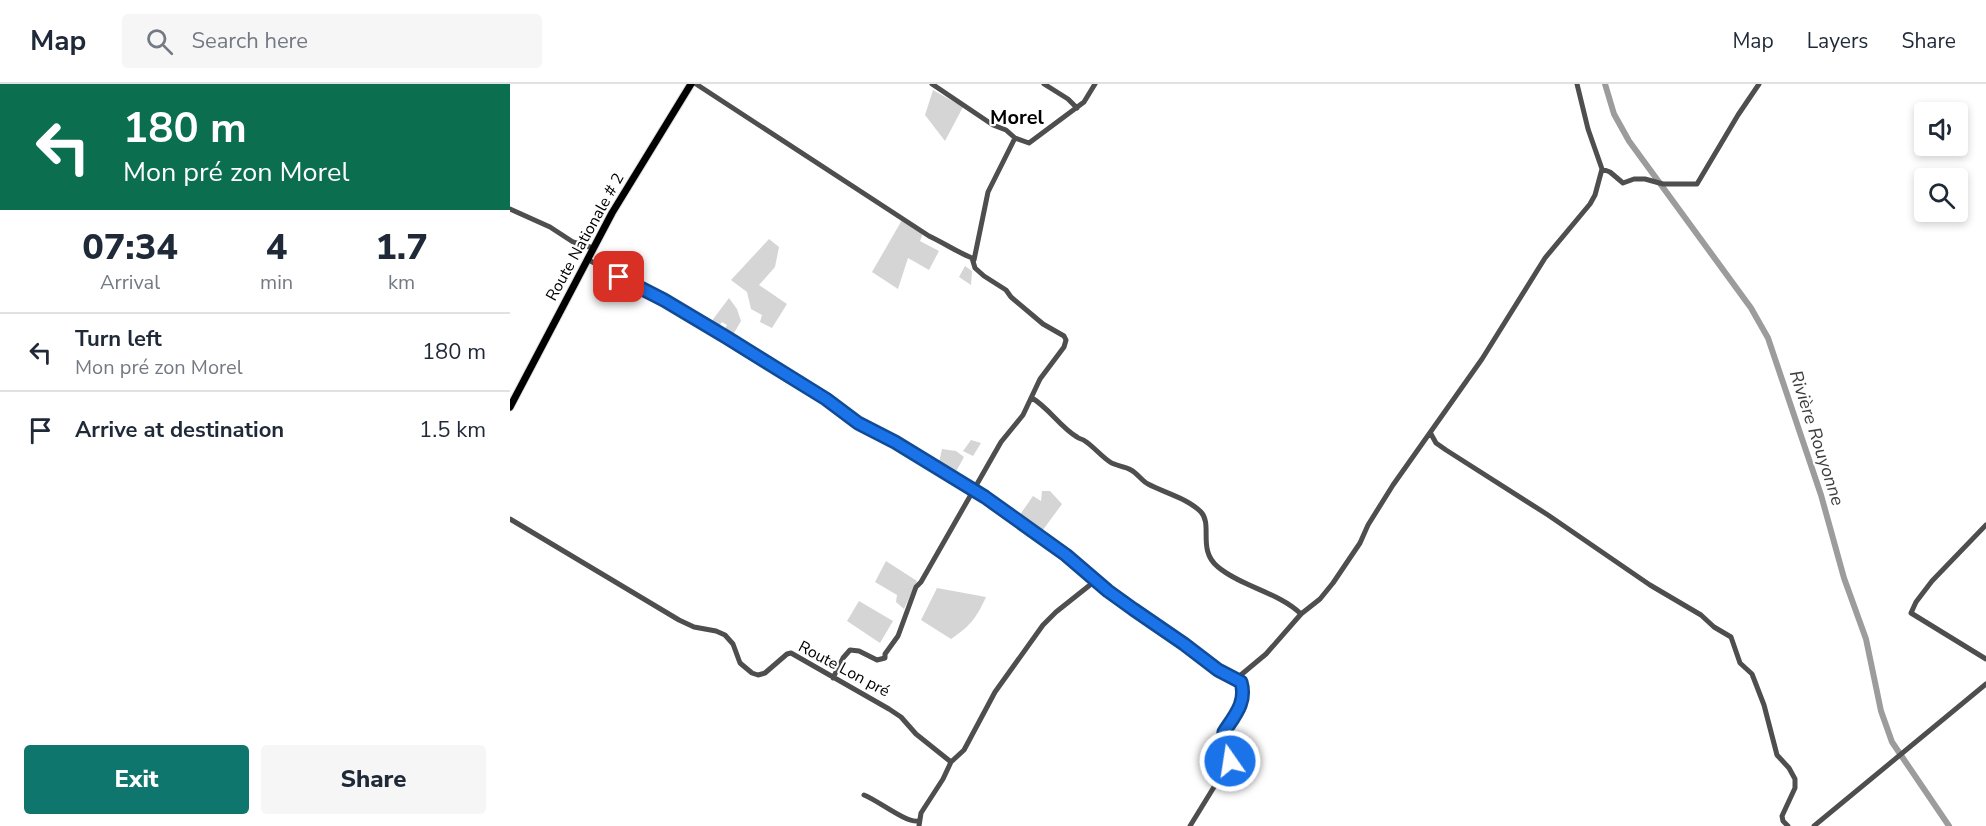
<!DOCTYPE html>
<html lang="en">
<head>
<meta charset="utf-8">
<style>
	:root { --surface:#fff; --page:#f6f6f7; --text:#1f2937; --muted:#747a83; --line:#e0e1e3; --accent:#0f766e }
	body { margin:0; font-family:"Nunito Sans",sans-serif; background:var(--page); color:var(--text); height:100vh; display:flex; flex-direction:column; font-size:22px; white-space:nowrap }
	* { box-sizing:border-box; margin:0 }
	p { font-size:20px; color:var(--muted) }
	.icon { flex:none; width:33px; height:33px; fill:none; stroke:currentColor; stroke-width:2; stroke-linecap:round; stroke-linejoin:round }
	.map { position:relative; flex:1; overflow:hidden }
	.details { display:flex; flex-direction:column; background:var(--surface); width:510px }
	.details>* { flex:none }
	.hud { background:#0b6e4f; color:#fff; overflow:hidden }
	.tools { position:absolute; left:1404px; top:18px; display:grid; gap:12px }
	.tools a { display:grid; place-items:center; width:54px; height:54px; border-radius:6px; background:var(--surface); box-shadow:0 3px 9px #0003; font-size:30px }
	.pin { position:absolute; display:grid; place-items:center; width:51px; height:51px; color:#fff; margin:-26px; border-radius:12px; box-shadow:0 3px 9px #0006 }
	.me { position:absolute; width:66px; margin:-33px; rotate:347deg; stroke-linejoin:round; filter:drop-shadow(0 0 4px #0008) }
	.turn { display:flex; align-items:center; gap:21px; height:126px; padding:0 24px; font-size:27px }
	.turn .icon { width:78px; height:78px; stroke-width:2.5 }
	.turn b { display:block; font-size:42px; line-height:51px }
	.eta { display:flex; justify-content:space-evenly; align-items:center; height:102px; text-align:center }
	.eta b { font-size:36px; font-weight:800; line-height:42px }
	.primary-button { display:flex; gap:12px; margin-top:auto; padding:12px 24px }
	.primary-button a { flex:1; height:69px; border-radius:6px; background:var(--accent); color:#fff; font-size:24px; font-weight:800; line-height:69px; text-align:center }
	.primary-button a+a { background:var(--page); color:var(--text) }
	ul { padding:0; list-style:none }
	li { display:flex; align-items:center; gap:18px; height:78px; padding:0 24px; border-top:2px solid var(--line) }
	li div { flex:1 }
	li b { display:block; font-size:22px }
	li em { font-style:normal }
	header { display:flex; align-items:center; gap:36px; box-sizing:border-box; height:84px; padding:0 30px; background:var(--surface); border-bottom:2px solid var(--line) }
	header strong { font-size:28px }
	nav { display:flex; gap:33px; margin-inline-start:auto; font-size:21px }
	.search { width:420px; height:54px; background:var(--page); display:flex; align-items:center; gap:15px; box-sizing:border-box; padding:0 21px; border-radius:6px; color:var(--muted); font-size:22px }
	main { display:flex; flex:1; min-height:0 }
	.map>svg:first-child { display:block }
	.green { fill:#d5d5d5 }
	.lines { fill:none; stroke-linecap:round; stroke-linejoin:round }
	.river { stroke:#9c9c9c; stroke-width:6 }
	.major-casing { stroke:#dbdbdb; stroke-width:9 }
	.minor { stroke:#4e4e4e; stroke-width:5 }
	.major { stroke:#000; stroke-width:7 }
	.route-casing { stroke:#114b97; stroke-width:15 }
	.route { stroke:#1a73e8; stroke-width:10 }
	.labels { text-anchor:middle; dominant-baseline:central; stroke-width:4.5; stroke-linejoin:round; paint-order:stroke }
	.street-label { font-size:16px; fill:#000; stroke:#fff }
	.water-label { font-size:18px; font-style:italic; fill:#3d3d3d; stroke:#fff }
	.quarter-label { font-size:20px; font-weight:bold; fill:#000; stroke:#fff }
</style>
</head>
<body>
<header>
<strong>Map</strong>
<div class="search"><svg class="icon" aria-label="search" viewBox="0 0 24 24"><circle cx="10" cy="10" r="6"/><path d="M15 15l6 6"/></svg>Search here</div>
<nav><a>Map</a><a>Layers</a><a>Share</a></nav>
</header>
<main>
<section class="details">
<div class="hud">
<div class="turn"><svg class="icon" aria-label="left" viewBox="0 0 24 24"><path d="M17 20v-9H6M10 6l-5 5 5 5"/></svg><div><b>180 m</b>Mon pré zon Morel</div></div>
</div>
<div class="eta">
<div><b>07:34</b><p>Arrival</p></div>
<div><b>4</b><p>min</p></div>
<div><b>1.7</b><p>km</p></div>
</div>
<ul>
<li><svg class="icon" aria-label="left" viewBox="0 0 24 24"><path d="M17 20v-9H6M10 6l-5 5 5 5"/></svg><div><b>Turn left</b><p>Mon pré zon Morel</p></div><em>180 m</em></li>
<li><svg class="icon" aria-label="arrive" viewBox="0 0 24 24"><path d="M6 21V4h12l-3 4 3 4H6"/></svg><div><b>Arrive at destination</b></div><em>1.5 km</em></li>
</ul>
<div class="primary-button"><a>Exit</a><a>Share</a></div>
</section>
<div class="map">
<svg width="1476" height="742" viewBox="0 0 1476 742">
	<rect width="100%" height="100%" fill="#fff"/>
	<path class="green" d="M 423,6 L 453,23 L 435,57 L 415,31 Z
		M 392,136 L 413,149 L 410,157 L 429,167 L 419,186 L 398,174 L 388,205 L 362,188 Z
		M 259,155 L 269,163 L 265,183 L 249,201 L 277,220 L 262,244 L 250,238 L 252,231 L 241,225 L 237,208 L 221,196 Z
		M 455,182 L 462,187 L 461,201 L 449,193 Z
		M 219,214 L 227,225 L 231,237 L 224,249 L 230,253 L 227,259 L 212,249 L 217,241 L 212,238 L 206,247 L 198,242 Z
		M 461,356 L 471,359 L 463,372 L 453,367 Z
		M 432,365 L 446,367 L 454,373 L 443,393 L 428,383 Z
		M 532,407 L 540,407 L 552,420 L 530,450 L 507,435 L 523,412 L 531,417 Z
		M 376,477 L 407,497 L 394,525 L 386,518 L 387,511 L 365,498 Z
		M 427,504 L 476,513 C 466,535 460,542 441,555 L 411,536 Z
		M 349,517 L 383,537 L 370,559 L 337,537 Z"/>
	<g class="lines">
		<path class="river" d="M 1095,0 L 1104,30 L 1119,57 L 1241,224 L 1258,254 L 1311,411 L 1334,494 L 1356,555 L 1371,627 L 1382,658 L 1439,742"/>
		<g class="major-casing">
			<path id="major" d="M 0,323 L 102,129 L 181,0"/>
		</g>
		<path class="minor" d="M 186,0 L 419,152 C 434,159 447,168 462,174 L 465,184 L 474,192 L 496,206 L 501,213 L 533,240 L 554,252 L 556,256 L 554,263 L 530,295 L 513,331 L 491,358 L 411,498 L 406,503 L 388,552 L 375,570 L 375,574 L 367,576 L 349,567 L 340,566 L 333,574 L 323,594
			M 422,0 L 483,41 L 496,46 L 505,54 L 519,59 L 574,18 L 585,0
			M 534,0 L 558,15 L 567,24
			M 1092,85 L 1100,88 L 1113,99 L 1124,95 L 1135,95 L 1153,100 L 1187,100 L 1228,31 L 1249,0
			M 0,125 L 40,143 L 63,158 L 83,164
			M 77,175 L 186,235 L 316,315 L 348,339 L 385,358 L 475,413 L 556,471 L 598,507 L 623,525 L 674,559 L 708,586 L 731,598 C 738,619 725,631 714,648 C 712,660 723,666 720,677 L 680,742
			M 464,176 L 478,108 L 505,54
			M 522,314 C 539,324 550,343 567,353 C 569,355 573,355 575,357 C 584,363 591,372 600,378 C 606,382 614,382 621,386 C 627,389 632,397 638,400 C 655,409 677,414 691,428 C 703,441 687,466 708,483 C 732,503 768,508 791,530
			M 921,350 L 926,359 L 936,366 L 1038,431 L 1140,501 L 1191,531 L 1204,543 L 1221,553 L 1230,579 L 1242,590 L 1254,621 L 1267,671 L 1279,684 L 1285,695 L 1285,704 L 1272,732 L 1273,737 L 1278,742
			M 0,435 L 169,536 L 184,543 L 206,547 L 215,551 L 223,560 L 230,579 L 242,589 L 248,591 L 255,589 L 277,570 L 281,569 L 379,625 L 391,633 L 406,650 L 441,678 L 433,695 L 411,729 L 409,742
			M 1476,441 L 1422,497 L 1406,518 L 1401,529 L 1476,575
			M 726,595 L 756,570 L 791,530 L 810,515 L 823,499 L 850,459 L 858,441 L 883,401 L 972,275 L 1035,174 L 1080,120 L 1085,111 L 1092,85 L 1078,45 L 1067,0
			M 441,678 L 454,666 L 485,608 L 533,541 L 546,528 L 585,497
			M 354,711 C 369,717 396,739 408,737
			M 1304,742 L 1476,600"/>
		<use href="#major" class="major"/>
	</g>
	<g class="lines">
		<g class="route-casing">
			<path id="route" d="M 109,193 L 154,216 L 216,253 L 316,315 L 348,339 L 385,358 L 475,413 L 556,471 L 598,507 L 623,525 L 674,560 L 708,586 L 731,598 C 737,618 725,631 714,648 C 712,660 723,666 720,677"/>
		</g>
		<use href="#route" class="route"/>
	</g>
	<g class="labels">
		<g class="street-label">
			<text transform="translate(75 153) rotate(-61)">Route Nationale # 2</text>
			<text transform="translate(334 585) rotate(28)">Route Lon pré</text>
		</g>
		<g class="water-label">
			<text transform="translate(1307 354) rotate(72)">Rivière Rouyonne</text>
		</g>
		<g class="quarter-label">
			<text x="507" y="33">Morel</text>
		</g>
	</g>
</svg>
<div class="tools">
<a><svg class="icon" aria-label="sound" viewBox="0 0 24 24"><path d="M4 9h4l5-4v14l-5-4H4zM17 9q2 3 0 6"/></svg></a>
<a><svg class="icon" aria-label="search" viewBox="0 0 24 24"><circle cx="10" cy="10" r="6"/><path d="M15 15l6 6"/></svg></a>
</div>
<div class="pin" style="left:109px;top:193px;background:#d93025"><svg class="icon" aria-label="arrive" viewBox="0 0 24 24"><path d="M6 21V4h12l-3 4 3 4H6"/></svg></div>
<svg class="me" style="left:720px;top:677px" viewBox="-20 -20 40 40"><circle r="17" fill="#1a73e8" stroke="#fff" stroke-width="3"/><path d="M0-11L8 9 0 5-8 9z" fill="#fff"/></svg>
</div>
</main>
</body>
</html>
